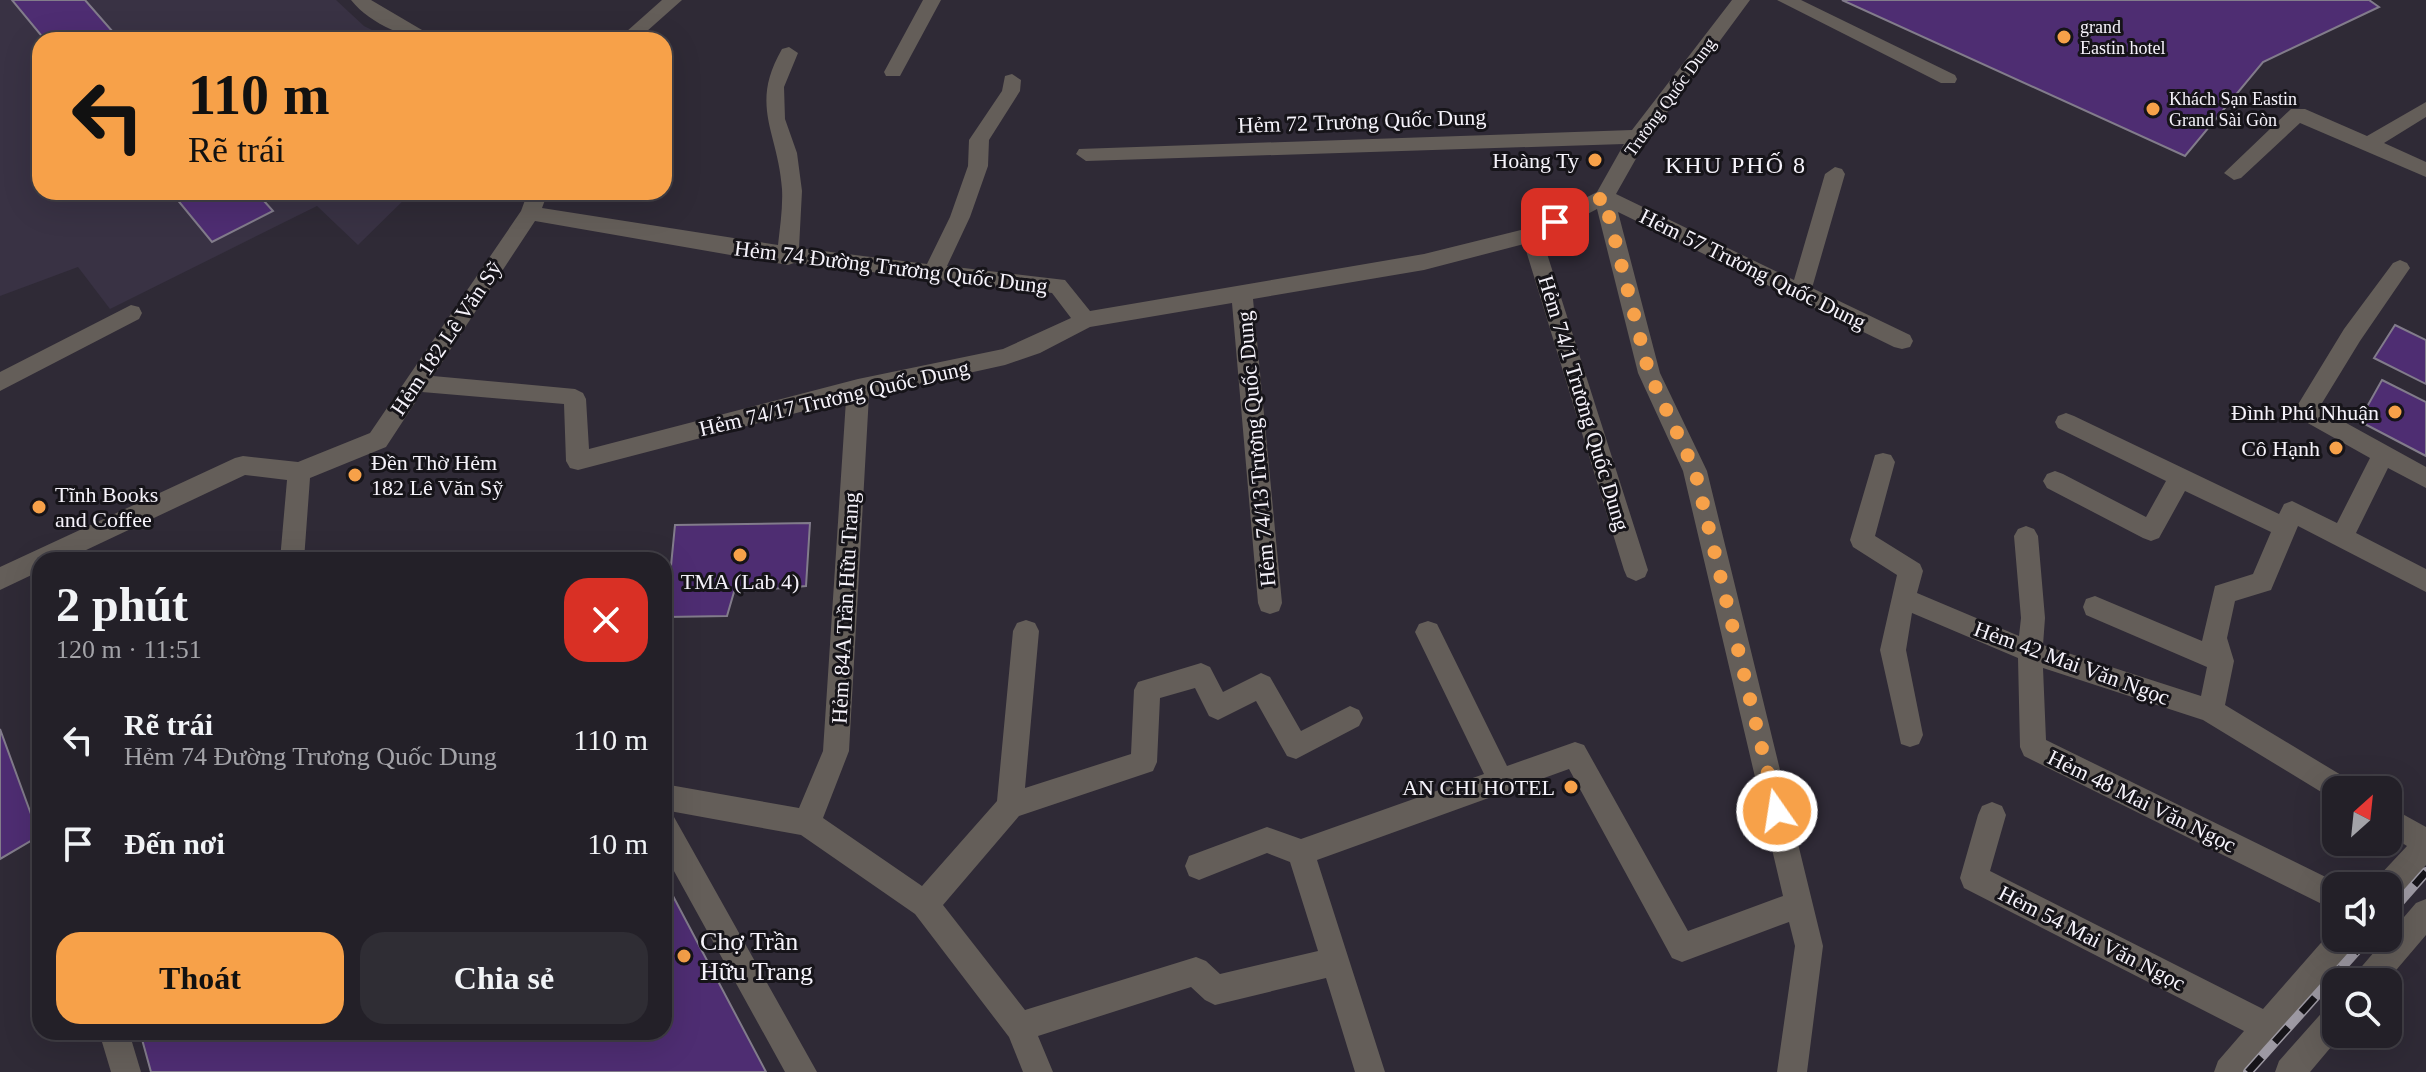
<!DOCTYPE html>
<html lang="vi">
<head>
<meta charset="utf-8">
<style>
	:root { --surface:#232028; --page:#2f2d34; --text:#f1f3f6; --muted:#a3a3a8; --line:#403e45; --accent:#f7a149 }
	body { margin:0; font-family:"Times New Roman",serif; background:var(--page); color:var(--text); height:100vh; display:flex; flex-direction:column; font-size:30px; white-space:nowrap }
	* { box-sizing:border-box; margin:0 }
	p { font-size:26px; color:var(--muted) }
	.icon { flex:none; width:44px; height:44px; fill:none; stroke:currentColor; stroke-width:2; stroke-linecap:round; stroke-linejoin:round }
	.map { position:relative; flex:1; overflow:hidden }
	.side { position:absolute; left:32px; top:552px; width:640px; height:488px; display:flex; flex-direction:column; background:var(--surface); border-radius:24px; box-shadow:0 8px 32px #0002,0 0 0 2px var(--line) }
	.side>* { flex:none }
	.banner { position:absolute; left:32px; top:32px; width:640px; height:168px; border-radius:24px; box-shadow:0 8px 32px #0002,0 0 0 2px var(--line); background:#f7a149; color:#111; overflow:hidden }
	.needle { width:52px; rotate:27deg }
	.tools { position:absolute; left:2322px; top:776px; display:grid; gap:16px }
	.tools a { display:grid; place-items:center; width:80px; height:80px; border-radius:16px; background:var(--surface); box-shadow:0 8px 32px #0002,0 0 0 2px var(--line); font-size:40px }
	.pin { position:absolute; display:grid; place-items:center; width:68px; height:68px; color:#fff; margin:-34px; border-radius:16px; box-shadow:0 4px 12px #0006 }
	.me { position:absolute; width:88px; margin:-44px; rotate:347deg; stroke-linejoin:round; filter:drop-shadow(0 0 6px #0008) }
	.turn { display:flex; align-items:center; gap:28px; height:168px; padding:0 24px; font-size:36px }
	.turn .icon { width:104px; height:104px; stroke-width:2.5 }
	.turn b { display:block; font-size:56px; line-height:68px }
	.round { display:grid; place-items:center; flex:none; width:84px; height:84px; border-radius:24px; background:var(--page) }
	.headline { display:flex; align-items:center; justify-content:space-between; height:136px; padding:0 24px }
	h1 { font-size:48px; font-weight:700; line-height:60px }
	.action { display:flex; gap:16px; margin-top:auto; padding:16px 24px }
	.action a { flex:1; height:92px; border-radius:24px; background:var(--accent); color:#111; font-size:32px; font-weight:700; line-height:92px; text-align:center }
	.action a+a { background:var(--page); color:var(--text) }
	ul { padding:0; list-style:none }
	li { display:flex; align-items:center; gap:24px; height:104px; padding:0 24px }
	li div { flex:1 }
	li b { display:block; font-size:30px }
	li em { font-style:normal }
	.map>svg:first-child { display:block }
	.built { fill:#393244 }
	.building { fill:#4e2d72; stroke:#827c8b; stroke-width:2 }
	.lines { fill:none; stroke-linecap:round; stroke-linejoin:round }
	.minor { fill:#645e59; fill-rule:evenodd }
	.rail-casing { stroke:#9d99a3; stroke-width:10 }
	.rail { stroke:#161419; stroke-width:7; stroke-dasharray:20; stroke-linecap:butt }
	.route { stroke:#f7a149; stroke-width:14; stroke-dasharray:0 25.2 }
	.poi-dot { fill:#f7a149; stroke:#161419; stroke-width:3 }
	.labels { text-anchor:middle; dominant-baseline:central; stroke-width:6; stroke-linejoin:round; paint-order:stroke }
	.far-poi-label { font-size:18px; fill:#f6f3fb; stroke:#161419; text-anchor:start }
	.far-street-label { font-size:18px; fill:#f6f3fb; stroke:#161419 }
	.street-label { font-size:22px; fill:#f6f3fb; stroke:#161419 }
	.poi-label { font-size:22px; fill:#f6f3fb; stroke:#161419; text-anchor:end }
	.neighbourhood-label { font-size:24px; letter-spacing:2px; fill:#f6f3fb; stroke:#161419 }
	.near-poi-label { font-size:26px; fill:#f6f3fb; stroke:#161419; text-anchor:start }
</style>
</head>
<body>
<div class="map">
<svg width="2426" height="1072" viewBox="0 0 2426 1072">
	<rect width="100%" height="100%" fill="#2f2a36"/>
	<path class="built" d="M 0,0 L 336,0 L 364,26 L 392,40 L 40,40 L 40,192 L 412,192 L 358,245 L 317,206 L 110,309 L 78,267 L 0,296 Z"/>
	<path class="building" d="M 12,0 L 85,0 L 120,40 L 45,40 Z
		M 1842,0 L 2369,0 L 2379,7 L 2263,62 L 2185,156 Z
		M 171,192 L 256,192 L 273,211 L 212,242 Z
		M 2395,325 L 2426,340 L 2426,384 L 2374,358 Z
		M 2382,380 L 2426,402 L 2426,456 L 2359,421 Z
		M 810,523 L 806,586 L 734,592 L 727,616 L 666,617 L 675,525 Z
		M 0,729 L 39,836 L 0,859 Z
		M 664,879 L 766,1072 L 151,1072 L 140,1032 L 664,1032 Z"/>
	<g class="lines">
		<path class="minor" d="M 351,0 L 371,0 L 439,40 C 409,40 371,25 351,0 Z
			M 662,0 L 682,0 L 637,40 L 617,40 Z
			M 923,0 L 941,0 L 900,76 L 886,76 L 884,72 Z
			M 1732,0 L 1750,0 L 1646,141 L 1616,194 L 1794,280 L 1825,174 L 1835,167 L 1842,169 L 1845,174 L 1812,288 L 1910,335 L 1913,341 L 1910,347 L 1902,349 L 1894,347 L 1618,212 L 1660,373 L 1707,471 L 1823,946 L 1807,1072 L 1777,1072 L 1795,946 L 1789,922 L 1682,962 L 1672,958 L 1569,769 L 1317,860 L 1385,1072 L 1355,1072 L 1326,978 L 1215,1005 L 1205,1000 L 1191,987 L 1038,1036 L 1053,1072 L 1023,1072 L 1009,1037 L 915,914 L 801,835 L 664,810 L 664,784 L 799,808 L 823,751 L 846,400 L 578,470 L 570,468 L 566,461 L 564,404 L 422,392 L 386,447 L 310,478 L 304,560 L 280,560 L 287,480 L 245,475 L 65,560 L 40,560 L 40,571 L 0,590 L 0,567 L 235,458 L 243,456 L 298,462 L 370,433 L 521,211 L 528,192 L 548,192 L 542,208 L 778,245 C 780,227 783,207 782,189 C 778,131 749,106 782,49 L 789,47 L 798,53 L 784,87 L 785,119 L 797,153 L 802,191 L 799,248 L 927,264 L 950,217 L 968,166 L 969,140 L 1002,91 L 1005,76 L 1012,74 L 1021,80 L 1020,91 L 989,140 L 988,166 L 970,217 L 947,266 L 1065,280 L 1090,311 L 1424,254 L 1525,229 L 1597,192 L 1624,144 L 1086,161 L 1076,154 L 1079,149 L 1632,130 ZM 1597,209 L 1638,373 L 1683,471 L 1783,896 L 1688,931 L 1584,745 L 1575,742 L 1507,766 L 1437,624 L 1428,621 L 1419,624 L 1415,632 L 1484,774 L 1301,839 L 1267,827 L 1189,856 L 1185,866 L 1189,876 L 1199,880 L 1267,853 L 1290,862 L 1318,951 L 1220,974 L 1206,961 L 1196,957 L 1025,1010 L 943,905 L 1019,816 L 1153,771 L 1157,762 L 1160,698 L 1195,688 L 1209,716 L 1218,720 L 1256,701 L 1287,756 L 1296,759 L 1359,726 L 1363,718 L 1359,710 L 1350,706 L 1301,731 L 1270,677 L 1261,673 L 1223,692 L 1210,667 L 1201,663 L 1138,682 L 1134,690 L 1131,754 L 1025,788 L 1039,631 L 1035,623 L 1026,620 L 1017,623 L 1013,631 L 997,801 L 922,886 L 823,818 L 849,751 L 869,395 L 1005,365 L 1040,353 L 1090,327 L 1232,303 L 1258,603 L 1261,611 L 1270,614 L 1279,611 L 1282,603 L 1253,299 L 1424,270 L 1524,244 L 1624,570 L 1627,577 L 1636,581 L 1645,577 L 1648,570 L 1542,238 ZM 535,221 L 788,265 L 794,263 L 1052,293 L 1071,318 L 1003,349 L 858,379 L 589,449 L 586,399 L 583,393 L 575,389 L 433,376 Z
			M 1777,0 L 1801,0 L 1955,75 L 1957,79 L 1955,83 L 1941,83 Z
			M 2426,102 L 2426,117 L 2384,143 L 2426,162 L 2426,177 L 2300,123 L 2241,178 L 2234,180 L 2224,173 L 2291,109 L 2305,109 L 2367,136 Z
			M 2400,260 L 2407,263 L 2410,268 L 2360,341 L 2319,408 L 2426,467 L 2426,488 L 2388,468 L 2356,533 L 2426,569 L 2426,592 L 2298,526 L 2271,590 L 2235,601 L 2227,638 L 2234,661 L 2225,705 L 2351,781 L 2354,790 L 2336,790 L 2336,801 L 2203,720 L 2043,668 L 2046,740 L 2344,886 L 2336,886 L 2336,911 L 2024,756 L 2020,747 L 2018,658 L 1912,613 L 1906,650 L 1923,735 L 1919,744 L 1910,747 L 1901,744 L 1880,650 L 1897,575 L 1853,547 L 1850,540 L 1875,455 L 1883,453 L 1891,455 L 1895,462 L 1875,536 L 1920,564 L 1923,571 L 1917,593 L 2019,636 L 2021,618 L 2014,536 L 2018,529 L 2026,526 L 2034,529 L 2038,536 L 2045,618 L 2043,645 L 2201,696 L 2207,667 L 2086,615 L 2083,607 L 2086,599 L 2095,596 L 2202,641 L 2215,586 L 2253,574 L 2271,532 L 2185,491 L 2159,538 L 2151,541 L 2143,538 L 2047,488 L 2043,481 L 2047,474 L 2055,471 L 2063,474 L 2146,517 L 2166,481 L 2058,428 L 2055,422 L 2058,416 L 2066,413 L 2074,416 L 2279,514 L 2284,504 L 2292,501 L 2337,523 L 2370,458 L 2297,417 L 2294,411 L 2344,329 L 2393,263 Z
			M 131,305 L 139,307 L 142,313 L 139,319 L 0,391 L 0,372 Z
			M 1992,802 L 2002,806 L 2006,815 L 1990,871 L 2263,1009 L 2334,928 L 2336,938 L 2358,938 L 2354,948 L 2249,1072 L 2214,1072 L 2218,1061 L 2244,1031 L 1964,888 L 1960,878 L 1978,815 L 1982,806 Z
			M 2388,806 L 2426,827 L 2426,865 L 2398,897 L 2388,901 L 2388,886 L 2374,886 L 2378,877 L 2407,846 L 2388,834 Z
			M 664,813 L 674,817 L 817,1072 L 785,1072 L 664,853 Z
			M 2426,899 L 2426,935 L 2386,982 L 2352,982 L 2357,972 L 2416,903 Z
			M 2336,1003 L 2336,1034 L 2342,1034 L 2310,1072 L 2275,1072 L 2279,1061 L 2326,1008 Z
			M 99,1032 L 129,1032 L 141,1072 L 111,1072 Z"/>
		<g class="rail-casing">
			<path id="rail" d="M 2388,915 L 2426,872
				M 2248,1072 L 2368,938"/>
		</g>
		<use href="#rail" class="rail"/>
	</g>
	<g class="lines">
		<path class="route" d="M 1555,222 L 1604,197 L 1649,373 L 1695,471 L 1777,811"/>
	</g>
	<g class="poi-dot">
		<circle cx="2064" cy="37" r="8"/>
		<circle cx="2153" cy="109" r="8"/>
		<circle cx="1595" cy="160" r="8"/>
		<circle cx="2395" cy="412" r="8"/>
		<circle cx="2336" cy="448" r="8"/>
		<circle cx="355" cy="475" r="8"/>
		<circle cx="39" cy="507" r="8"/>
		<circle cx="740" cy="555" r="8"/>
		<circle cx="1571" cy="787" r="8"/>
		<circle cx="684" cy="956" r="8"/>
	</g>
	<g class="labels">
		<g class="far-poi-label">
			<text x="2080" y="27">grand<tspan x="2080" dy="21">Eastin hotel</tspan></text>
			<text x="2169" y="99">Khách Sạn Eastin<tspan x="2169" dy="21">Grand Sài Gòn</tspan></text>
		</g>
		<g class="far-street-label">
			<text transform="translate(1670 97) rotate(-54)">Trương Quốc Dung</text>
		</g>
		<g class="street-label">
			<text transform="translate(1362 121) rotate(-2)">Hẻm 72 Trương Quốc Dung</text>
			<text transform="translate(891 267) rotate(7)">Hẻm 74 Đường Trương Quốc Dung</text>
			<text transform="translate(1753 269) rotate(26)">Hẻm 57 Trương Quốc Dung</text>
			<text transform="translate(446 338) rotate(-56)">Hẻm 182 Lê Văn Sỹ</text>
			<text transform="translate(834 398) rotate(-13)">Hẻm 74/17 Trương Quốc Dung</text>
			<text transform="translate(1584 403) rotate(73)">Hẻm 74/1 Trương Quốc Dung</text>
			<text transform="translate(1256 449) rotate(-95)">Hẻm 74/13 Trương Quốc Dung</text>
			<text transform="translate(845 608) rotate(-87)">Hẻm 84A Trần Hữu Trang</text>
			<text transform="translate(2072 663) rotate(20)">Hẻm 42 Mai Văn Ngọc</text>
			<text transform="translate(2142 801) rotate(26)">Hẻm 48 Mai Văn Ngọc</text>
			<text transform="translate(2092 938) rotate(27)">Hẻm 54 Mai Văn Ngọc</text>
		</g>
		<g class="poi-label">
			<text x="1579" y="160">Hoàng Ty</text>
			<text x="2379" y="412">Đình Phú Nhuận</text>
			<text x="2320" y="448">Cô Hạnh</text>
			<text x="371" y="462" text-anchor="start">Đền Thờ Hẻm<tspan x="371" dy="25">182 Lê Văn Sỹ</tspan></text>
			<text x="55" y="494" text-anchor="start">Tĩnh Books<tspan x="55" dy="25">and Coffee</tspan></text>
			<text x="740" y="581" text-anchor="middle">TMA (Lab 4)</text>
			<text x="1555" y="787">AN CHI HOTEL</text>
		</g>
		<g class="neighbourhood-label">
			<text x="1736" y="165">KHU PHỐ 8</text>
		</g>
		<g class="near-poi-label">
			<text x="700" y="941">Chợ Trần<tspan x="700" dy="30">Hữu Trang</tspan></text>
		</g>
	</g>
</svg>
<div class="tools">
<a><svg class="needle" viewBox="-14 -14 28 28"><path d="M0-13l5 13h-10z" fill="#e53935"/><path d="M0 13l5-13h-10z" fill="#a3a3a8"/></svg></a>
<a><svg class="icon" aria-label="sound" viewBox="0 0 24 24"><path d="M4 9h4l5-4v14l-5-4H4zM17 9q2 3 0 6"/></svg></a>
<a><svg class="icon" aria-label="search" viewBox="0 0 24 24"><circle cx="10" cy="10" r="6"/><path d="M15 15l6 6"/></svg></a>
</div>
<div class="pin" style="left:1555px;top:222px;background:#d93025"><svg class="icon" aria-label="arrive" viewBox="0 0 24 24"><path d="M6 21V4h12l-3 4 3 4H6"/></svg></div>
<svg class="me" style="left:1777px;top:811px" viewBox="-20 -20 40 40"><circle r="17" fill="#f7a149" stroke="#fff" stroke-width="3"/><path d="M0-11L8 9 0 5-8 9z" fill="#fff"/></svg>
<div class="banner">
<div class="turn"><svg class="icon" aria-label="left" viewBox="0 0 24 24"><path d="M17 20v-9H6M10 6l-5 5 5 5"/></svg><div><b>110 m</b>Rẽ trái</div></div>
</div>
<section class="side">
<div class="headline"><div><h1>2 phút</h1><p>120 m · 11:51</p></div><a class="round" style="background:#d93025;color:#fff"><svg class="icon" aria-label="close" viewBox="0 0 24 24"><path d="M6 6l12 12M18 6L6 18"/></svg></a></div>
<ul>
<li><svg class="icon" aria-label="left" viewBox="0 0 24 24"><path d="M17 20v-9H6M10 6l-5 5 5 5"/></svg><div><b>Rẽ trái</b><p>Hẻm 74 Đường Trương Quốc Dung</p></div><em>110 m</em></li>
<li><svg class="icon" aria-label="arrive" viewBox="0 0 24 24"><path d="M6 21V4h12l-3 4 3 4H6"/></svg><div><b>Đến nơi</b></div><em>10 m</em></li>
</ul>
<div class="action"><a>Thoát</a><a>Chia sẻ</a></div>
</section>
</div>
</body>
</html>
